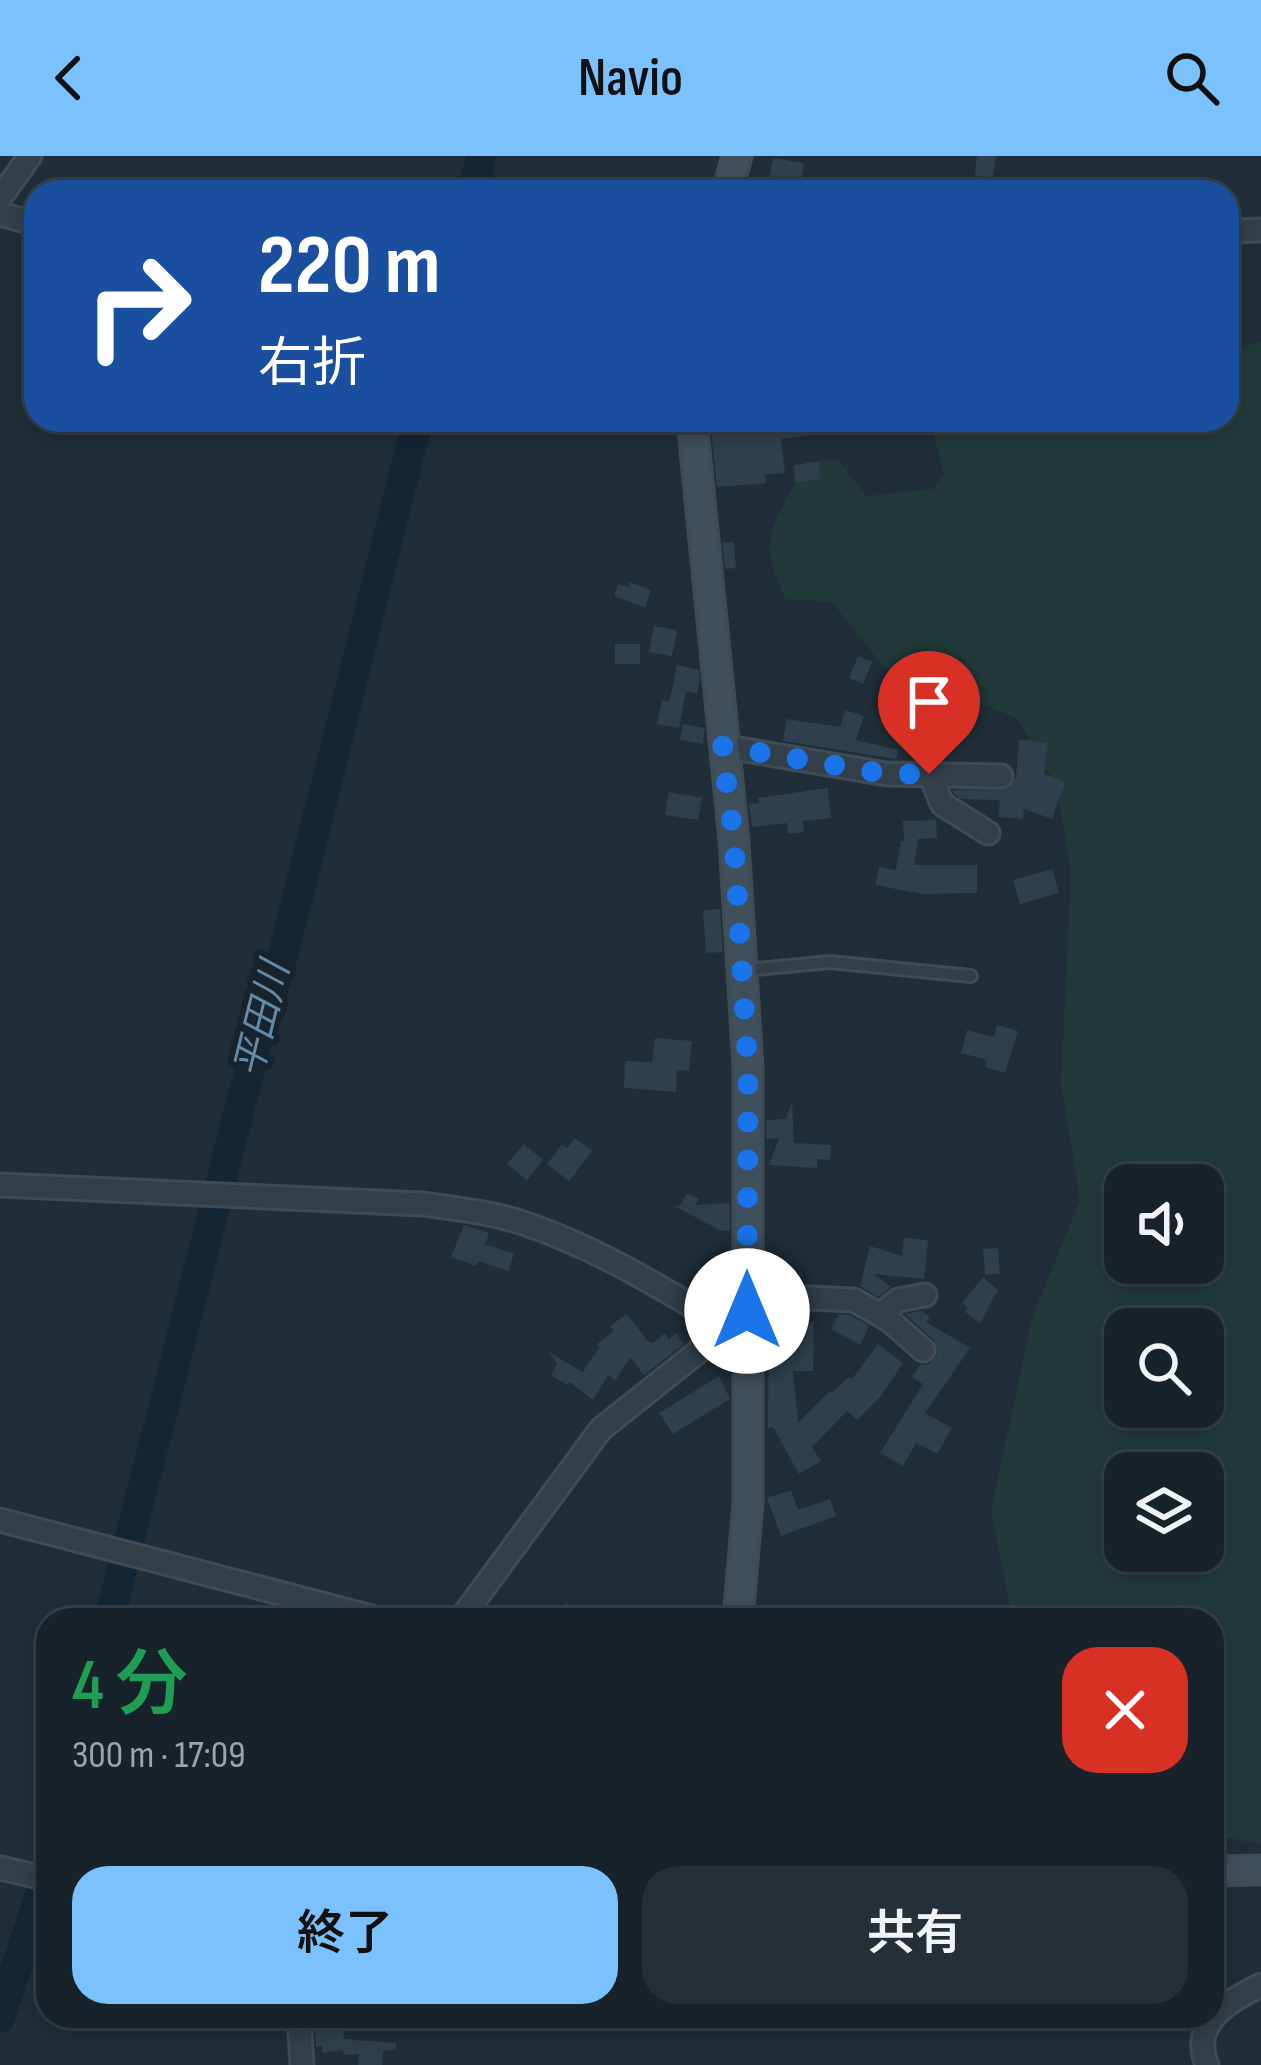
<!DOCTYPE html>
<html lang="ja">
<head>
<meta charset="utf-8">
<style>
	:root { --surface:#17222b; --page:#242f37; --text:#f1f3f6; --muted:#9ea4a9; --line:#363f47; --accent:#7ac1fd }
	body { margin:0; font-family:"Sofia Sans Condensed","Noto Sans JP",sans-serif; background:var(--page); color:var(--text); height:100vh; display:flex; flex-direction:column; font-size:45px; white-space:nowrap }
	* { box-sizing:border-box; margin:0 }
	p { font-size:39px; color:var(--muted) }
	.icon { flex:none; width:66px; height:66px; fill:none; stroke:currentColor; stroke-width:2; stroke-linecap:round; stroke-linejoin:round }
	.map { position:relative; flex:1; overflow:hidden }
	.side { position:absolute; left:36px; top:1452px; width:1188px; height:420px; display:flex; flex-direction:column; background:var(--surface); border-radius:36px; box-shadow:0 6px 18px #0003,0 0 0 3px var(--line) }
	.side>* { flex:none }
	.guide { position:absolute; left:24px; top:24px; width:1215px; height:252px; border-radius:36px; box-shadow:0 6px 18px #0003,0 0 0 3px var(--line); background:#1a4fa0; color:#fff; overflow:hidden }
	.tools { position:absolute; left:1104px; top:1008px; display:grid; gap:24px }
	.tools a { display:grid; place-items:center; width:120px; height:120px; border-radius:24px; background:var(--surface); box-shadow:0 6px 18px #0003,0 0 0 3px var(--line); font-size:60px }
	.pin { position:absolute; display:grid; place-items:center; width:102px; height:102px; color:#fff; margin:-123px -51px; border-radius:50% 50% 50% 0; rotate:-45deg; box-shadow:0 0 12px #0007 }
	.pin .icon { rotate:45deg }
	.me { position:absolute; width:132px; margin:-66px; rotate:0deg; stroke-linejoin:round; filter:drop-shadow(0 0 9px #0008) }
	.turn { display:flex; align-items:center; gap:42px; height:252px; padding:0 36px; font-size:54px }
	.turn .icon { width:156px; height:156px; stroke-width:2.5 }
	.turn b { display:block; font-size:84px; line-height:102px }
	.round { display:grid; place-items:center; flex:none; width:126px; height:126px; border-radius:36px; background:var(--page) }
	.overview { display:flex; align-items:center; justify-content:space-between; height:204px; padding:0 36px }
	h1 { font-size:72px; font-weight:600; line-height:90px; color:#1e9e55 }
	.button { display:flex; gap:24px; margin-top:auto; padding:24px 36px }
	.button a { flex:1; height:138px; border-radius:36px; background:var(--accent); color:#111; font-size:48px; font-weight:600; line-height:138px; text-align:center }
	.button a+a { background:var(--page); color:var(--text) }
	header { display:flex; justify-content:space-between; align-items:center; height:156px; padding:0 36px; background:var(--accent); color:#111; font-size:54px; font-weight:600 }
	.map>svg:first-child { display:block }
	.green { fill:#213a39; fill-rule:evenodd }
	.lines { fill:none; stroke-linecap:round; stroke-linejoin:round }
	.river { stroke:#132636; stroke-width:30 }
	.building { fill:#2e404d }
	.lane-casing { stroke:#3f4b55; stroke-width:16 }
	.street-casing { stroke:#3f4b55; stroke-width:27 }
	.secondary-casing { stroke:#3f4b55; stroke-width:33 }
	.lane { stroke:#333f49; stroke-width:10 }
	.street { stroke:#333f49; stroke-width:21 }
	.secondary { stroke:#404f5c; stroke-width:27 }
	.route { stroke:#1a73e8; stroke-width:21; stroke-dasharray:0 37.8 }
	.labels { text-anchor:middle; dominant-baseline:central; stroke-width:12; stroke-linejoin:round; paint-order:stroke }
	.water-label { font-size:39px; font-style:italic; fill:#638ba7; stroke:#18242d }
</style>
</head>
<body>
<header><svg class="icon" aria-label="back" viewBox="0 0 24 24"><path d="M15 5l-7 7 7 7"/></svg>Navio<svg class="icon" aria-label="search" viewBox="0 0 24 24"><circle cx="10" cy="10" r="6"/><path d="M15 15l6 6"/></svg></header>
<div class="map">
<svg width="1261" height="1909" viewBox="0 0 1261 1909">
	<rect width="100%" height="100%" fill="#1f2e39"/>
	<path class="green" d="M 1261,185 L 1261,1688 L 1212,1679 L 1212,1464 L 1024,1464 L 1010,1448 L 991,1354 L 1033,1159 L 1080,1045 L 1061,929 L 1071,717 L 1056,629 L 1017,562 L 883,510 L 832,446 L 786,443 C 752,373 779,371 804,306 L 838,304 L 867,340 L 933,333 L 944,318 L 934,279 L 950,264 L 1227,264 L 1227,197 ZM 1125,1029 L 1203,1029 L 1203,1107 L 1125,1107 ZM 1125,1173 L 1203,1173 L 1203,1251 L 1125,1251 ZM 1125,1317 L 1203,1317 L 1203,1395 L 1125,1395 Z"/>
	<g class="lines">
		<path class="river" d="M 473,36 L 481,0
			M 109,1464 L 254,897 L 280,811 L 418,264
			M 0,1862 L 48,1714"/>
	</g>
	<path class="building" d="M 977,0 L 996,0 L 993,22 L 975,20 Z
		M 773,2 L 804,7 L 801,27 L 769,22 Z
		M 769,264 L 813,264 L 814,279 L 781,283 L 785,317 L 765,319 L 766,327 L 717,331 L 710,266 L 716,266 L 717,274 L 739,272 L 740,277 L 770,274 Z
		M 819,306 L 820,323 L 795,326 L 794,309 Z
		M 734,386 L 736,412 L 725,413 L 722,387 Z
		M 630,426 L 651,434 L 645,452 L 614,440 L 618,428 L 628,431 Z
		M 654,470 L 677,474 L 672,500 L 649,496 Z
		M 615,488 L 640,488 L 640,508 L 615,508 Z
		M 858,500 L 872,506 L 863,528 L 849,522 Z
		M 677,509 L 699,514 L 700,524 L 697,538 L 686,535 L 679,572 L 657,568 L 662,544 L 669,546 Z
		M 845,554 L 864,560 L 856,584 L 898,594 L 896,603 L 783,585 L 787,563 L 840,571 Z
		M 683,568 L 705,572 L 703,588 L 680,584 Z
		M 1019,583 L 1048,587 L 1044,618 L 1065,626 L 1052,663 L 1024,653 L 1023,663 L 998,661 L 1000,644 L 961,643 L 954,638 L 953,634 L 1009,632 L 1016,621 Z
		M 828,632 L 831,662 L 803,665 L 804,676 L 788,678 L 787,667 L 752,671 L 749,648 L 759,647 L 758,642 Z
		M 669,636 L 702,642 L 698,664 L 665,659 Z
		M 936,664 L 937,682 L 918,683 L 914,709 L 977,709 L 977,737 L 922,738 L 875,729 L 879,711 L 896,714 L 901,685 L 904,685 L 903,665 Z
		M 1052,713 L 1059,737 L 1020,748 L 1013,724 Z
		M 720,753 L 723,796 L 706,797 L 703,754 Z
		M 997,869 L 1018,875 L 1005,917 L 985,911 L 987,904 L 961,897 L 967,874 L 994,881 Z
		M 655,882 L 692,885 L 689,915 L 677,914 L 676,936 L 624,932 L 625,905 L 652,906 Z
		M 792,945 L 794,987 L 831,989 L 830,1004 L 817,1003 L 817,1012 L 769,1009 L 779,982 L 766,983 L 766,964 L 786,963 Z
		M 575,982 L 592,995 L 569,1025 L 547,1008 L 562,988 L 567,992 Z
		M 524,988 L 543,1004 L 527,1024 L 507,1008 Z
		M 687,1037 L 699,1043 L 695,1049 L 730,1047 L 730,1075 L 722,1075 L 674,1050 L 680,1050 Z
		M 464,1069 L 489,1077 L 485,1088 L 514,1098 L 508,1115 L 478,1105 L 476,1110 L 451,1101 Z
		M 904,1082 L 928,1084 L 924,1123 L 874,1118 L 891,1131 L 878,1141 L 860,1130 L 870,1090 L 902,1100 Z
		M 998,1092 L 1000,1118 L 985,1119 L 983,1093 Z
		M 983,1121 L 998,1134 L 980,1167 L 965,1156 L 968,1152 L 962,1147 Z
		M 769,1155 L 798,1156 L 799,1167 L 814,1166 L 813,1215 L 793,1215 L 798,1267 L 830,1235 L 832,1237 L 849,1221 L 852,1223 L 878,1188 L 903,1207 L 881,1240 L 857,1264 L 847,1255 L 812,1291 L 821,1305 L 799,1318 L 773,1271 L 768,1272 Z
		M 922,1155 L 930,1161 L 926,1166 L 970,1192 L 925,1257 L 952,1272 L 937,1298 L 916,1287 L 903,1310 L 880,1297 L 923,1228 L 912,1221 L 920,1209 L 929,1208 L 937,1198 L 934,1184 L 905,1158 Z
		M 627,1158 L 648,1185 L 653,1187 L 665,1177 L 669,1183 L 676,1177 L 684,1188 L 644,1219 L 630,1201 L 616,1224 L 608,1219 L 593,1244 L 570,1226 L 567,1229 L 551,1219 L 557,1208 L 549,1196 L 583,1216 L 599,1191 L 597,1188 L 614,1175 L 610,1170 Z
		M 839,1158 L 850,1159 L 869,1170 L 860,1189 L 831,1173 Z
		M 719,1220 L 730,1243 L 673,1278 L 659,1257 Z
		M 791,1334 L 798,1354 L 830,1343 L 836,1360 L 781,1380 L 767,1342 Z
		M 568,1447 L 581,1464 L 546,1464 Z
		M 314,1860 L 341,1860 L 344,1883 L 396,1887 L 396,1894 L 383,1895 L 382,1909 L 358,1909 L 359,1898 L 344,1899 L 343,1894 L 322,1897 L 322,1890 L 316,1891 Z"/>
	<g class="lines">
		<g class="lane-casing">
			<path id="lane" d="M 746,814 L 830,806 L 971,820"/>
		</g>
		<g class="street-casing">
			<path id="street" d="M 0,42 L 30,0
				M 0,58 L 36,68
				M 1227,75 L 1261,74
				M 722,590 L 886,618 L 1001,620
				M 930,618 L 942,648 L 988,677
				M 0,1029 L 423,1048 C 456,1053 490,1056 523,1067 C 596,1091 663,1133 729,1172
				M 746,1139 L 854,1144 L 889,1164 L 923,1194
				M 881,1158 L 898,1144 L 925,1139
				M 0,1364 L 383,1464
				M 460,1464 L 601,1273 L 738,1164
				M 0,1712 L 48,1723
				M 299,1860 L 302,1909
				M 1207,1909 C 1190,1866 1228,1846 1261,1829"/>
		</g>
		<g class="secondary-casing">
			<path id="secondary" d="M 727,36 L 737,0
				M 692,264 L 734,685 L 748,912 L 748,1347 L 738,1464
				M 1212,1715 L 1261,1714"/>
		</g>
		<use href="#lane" class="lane"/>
		<use href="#street" class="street"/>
		<use href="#secondary" class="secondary"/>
	</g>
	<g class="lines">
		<path class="route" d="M 747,1155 L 748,912 L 734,685 L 722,590 L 886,618 L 929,618"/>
	</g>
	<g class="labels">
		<g class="water-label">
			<text transform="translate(263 864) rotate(-76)">平田川</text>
		</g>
	</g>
</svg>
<div class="tools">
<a><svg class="icon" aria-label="sound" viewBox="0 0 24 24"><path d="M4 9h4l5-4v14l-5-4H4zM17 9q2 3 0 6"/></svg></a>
<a><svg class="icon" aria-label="search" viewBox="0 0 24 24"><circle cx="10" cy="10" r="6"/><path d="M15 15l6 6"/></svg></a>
<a><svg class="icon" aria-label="layers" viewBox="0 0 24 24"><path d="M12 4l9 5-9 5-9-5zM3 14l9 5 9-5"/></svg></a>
</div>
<div class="pin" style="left:929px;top:618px;background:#d93025"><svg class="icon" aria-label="arrive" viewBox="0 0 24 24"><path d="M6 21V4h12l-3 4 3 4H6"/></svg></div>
<svg class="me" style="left:747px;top:1155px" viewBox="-20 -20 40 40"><circle r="19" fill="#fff"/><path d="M0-13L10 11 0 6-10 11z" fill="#1a73e8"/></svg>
<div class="guide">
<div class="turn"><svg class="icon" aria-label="right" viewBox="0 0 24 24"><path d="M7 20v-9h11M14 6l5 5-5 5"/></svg><div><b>220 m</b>右折</div></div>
</div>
<section class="side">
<div class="overview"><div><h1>4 分</h1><p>300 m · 17:09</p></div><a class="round" style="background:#d93025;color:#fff"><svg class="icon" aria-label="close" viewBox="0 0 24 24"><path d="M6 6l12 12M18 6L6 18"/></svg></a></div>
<div class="button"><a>終了</a><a>共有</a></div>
</section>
</div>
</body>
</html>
